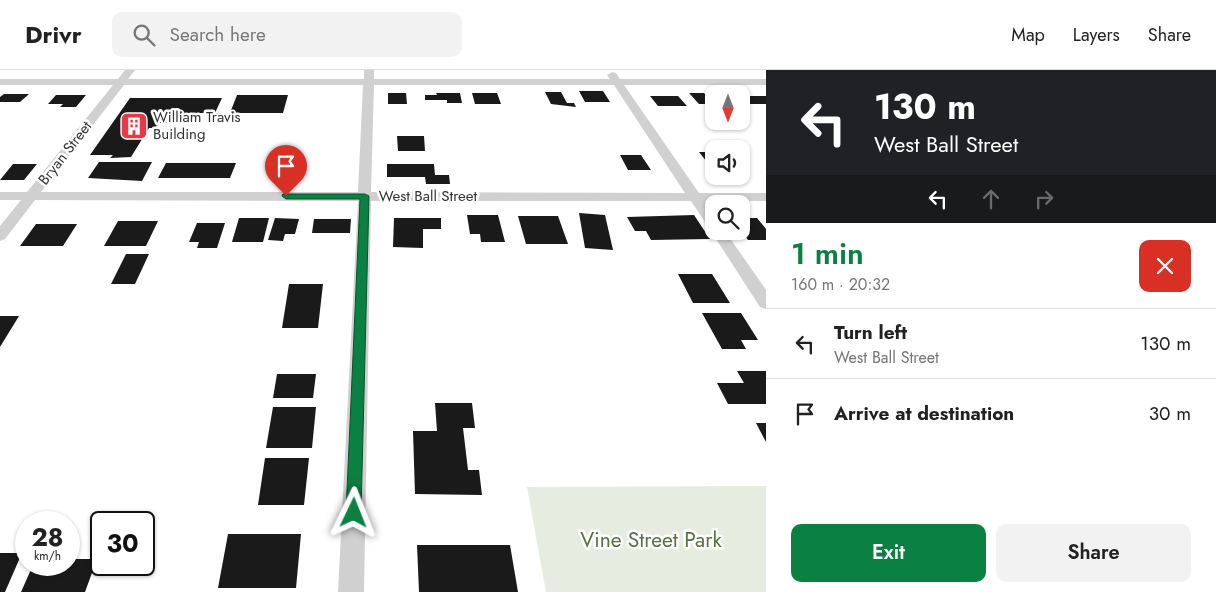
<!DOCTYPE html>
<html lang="en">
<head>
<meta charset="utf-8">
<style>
	:root { --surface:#fff; --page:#f2f2f2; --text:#222; --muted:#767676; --line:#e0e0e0; --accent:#0b8043 }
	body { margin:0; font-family:Jost,sans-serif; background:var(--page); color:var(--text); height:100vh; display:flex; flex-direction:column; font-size:19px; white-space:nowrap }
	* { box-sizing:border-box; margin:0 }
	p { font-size:16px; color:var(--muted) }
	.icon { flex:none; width:28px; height:28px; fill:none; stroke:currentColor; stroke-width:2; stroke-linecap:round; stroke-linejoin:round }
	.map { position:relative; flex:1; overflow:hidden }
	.side { display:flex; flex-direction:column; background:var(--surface); width:450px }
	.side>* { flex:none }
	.top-card { background:#202124; color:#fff; overflow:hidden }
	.needle { width:32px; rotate:180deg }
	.fabs { position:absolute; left:705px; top:15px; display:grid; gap:10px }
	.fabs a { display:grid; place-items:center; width:45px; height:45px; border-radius:10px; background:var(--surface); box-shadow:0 1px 4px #0004; font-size:25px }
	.speed { position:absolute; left:15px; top:441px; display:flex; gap:10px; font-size:25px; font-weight:700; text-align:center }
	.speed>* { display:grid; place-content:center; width:65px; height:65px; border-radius:50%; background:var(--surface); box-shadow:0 1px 4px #0004; line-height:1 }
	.speed small { font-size:12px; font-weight:400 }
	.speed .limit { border:2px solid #111; border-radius:8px; background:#fff; color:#111 }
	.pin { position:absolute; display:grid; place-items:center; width:42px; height:42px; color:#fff; margin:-51px -21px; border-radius:50% 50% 50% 0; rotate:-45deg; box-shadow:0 0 5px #0007 }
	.pin .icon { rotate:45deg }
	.me { position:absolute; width:55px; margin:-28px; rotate:2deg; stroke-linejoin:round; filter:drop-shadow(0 0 4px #0008) }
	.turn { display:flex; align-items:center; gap:18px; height:105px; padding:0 25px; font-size:22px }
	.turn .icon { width:65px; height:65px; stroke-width:2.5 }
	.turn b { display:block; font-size:35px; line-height:42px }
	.lanes { display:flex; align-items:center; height:48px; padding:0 25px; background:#0003; justify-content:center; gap:25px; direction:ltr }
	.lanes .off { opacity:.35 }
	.round { display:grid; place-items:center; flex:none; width:52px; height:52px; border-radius:10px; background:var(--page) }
	.head { display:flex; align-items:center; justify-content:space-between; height:85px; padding:0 25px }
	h1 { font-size:30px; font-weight:600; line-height:38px; color:var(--accent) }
	.primary-button { display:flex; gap:10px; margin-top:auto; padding:10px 25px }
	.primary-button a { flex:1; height:58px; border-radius:10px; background:var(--accent); color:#fff; font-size:20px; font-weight:600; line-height:58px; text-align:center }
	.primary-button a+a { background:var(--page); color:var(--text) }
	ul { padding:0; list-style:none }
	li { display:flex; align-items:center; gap:15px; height:70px; padding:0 25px; border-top:1px solid var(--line) }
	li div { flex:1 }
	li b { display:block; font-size:19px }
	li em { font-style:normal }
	header { display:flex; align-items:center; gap:30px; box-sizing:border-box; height:70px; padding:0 25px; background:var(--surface); border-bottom:1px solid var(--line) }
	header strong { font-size:24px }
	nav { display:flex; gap:28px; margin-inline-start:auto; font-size:18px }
	.search { width:350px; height:45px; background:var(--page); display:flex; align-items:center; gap:12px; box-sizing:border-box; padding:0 18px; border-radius:10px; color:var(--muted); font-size:19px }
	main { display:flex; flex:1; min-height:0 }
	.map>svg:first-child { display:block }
	.green { fill:#e6ecdf }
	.building { fill:#1a1a1a }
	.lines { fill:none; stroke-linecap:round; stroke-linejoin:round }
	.minor { fill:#d0d0d0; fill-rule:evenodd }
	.route { fill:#0b8043; stroke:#07532c }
	.labels { text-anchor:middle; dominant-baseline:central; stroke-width:5; stroke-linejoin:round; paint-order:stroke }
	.far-poi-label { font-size:15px; fill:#333; stroke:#fff; text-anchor:start }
	.far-street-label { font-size:15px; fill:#333; stroke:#fff }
	.near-park-label { font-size:21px; fill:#56703f; stroke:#fff }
</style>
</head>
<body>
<header>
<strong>Drivr</strong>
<div class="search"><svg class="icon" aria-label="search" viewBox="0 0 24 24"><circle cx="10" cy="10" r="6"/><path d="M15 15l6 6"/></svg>Search here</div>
<nav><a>Map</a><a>Layers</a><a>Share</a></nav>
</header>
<main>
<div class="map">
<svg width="766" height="522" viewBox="0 0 766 522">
	<rect width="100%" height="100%" fill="#fff"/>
	<path class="green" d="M 766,416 L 766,522 L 546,522 L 527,417 Z"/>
	<path class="building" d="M 579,21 L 603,21 L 610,32 L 585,32 Z
		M 545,22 L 561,22 L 567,33 L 574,33 L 576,37 L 551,34 Z
		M 388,23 L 406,23 L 407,34 L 388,34 Z
		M 436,23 L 460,23 L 462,33 L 447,33 L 447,30 L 425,30 L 425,25 L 437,25 Z
		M 472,23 L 497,23 L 501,34 L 475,34 Z
		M 689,23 L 704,23 L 714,34 L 699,34 Z
		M 4,24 L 29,24 L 20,32 L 0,32 L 0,27 Z
		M 56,25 L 86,25 L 76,37 L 60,37 L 63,34 L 48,34 Z
		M 237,25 L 288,25 L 283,43 L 230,43 Z
		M 650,26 L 678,26 L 687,36 L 658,36 Z
		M 741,26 L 766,26 L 766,34 L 741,34 Z
		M 130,28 L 222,28 L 215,43 L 187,43 L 186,46 L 175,46 L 171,53 L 159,53 L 155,58 L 149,58 L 131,87 L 110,88 L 113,85 L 90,85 Z
		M 397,66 L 424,66 L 425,81 L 398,81 Z
		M 699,82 L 714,82 L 714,101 Z
		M 620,85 L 641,85 L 651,100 L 628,100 Z
		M 99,92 L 152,92 L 142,111 L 88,108 Z
		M 166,93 L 236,93 L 230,108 L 158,108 Z
		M 13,94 L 37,94 L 24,110 L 0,110 Z
		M 387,94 L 434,94 L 435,105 L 449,105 L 450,114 L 426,114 L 425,107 L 387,107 Z
		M 579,143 L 605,145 L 613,180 L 585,178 Z
		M 467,145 L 498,145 L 505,172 L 481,172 L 480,164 L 470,164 Z
		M 694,145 L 710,169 L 651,170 L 646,161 L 635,161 L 627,147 Z
		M 518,146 L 558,146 L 568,174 L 526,174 Z
		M 239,148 L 269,148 L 263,172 L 232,172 Z
		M 275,148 L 299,149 L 295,164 L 285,164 L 283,171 L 268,170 Z
		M 394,148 L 441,148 L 441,159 L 423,159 L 423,178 L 393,177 Z
		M 741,148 L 757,148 L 766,159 L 766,170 L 748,170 L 741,160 Z
		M 314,149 L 351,149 L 350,163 L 312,163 Z
		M 118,151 L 158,151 L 146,176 L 104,176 Z
		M 197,153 L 225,153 L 217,178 L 197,178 L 199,172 L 189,172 Z
		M 36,154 L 77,154 L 63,176 L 20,176 Z
		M 126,184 L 149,184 L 135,214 L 111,214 Z
		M 678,204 L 712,204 L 730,233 L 693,233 Z
		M 289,214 L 323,214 L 318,258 L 282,258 Z
		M 702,243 L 741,243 L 758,270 L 741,270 L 746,279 L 722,279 Z
		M 0,246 L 19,246 L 0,277 Z
		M 737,301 L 766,301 L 766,334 L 728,334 L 717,313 L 744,313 Z
		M 277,304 L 316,304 L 313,328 L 273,328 Z
		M 435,333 L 472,333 L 475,358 L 463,358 L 468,400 L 479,400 L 482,425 L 415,424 L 413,361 L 437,361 Z
		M 273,337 L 316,337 L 312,378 L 266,378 Z
		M 756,353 L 766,353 L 766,372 Z
		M 265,388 L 309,388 L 304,435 L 258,435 Z
		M 228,464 L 301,464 L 296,518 L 218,518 Z
		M 417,475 L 510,475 L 518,522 L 419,522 Z
		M 0,483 L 22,483 L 5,522 L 0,522 Z
		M 69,489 L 97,489 L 85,522 L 21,522 L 33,495 L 69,495 Z"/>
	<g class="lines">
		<path class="minor" d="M 125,0 L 135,0 L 128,9 L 364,9 L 364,0 L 374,0 L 374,9 L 610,9 L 607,5 L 612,2 L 616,3 L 620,9 L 766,9 L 766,15 L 624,15 L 699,123 L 766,123 L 766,131 L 705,131 L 714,144 L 714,161 L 725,161 L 766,220 L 766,239 L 760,237 L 711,161 L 712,159 L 709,158 L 691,131 L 371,131 L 364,522 L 338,522 L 358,131 L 35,130 L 5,169 L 0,171 L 0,156 L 21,130 L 0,130 L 0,122 L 27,122 L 113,15 L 0,15 L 0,9 L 118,9 ZM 124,15 L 363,15 L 358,122 L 41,122 ZM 374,15 L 614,15 L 685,123 L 371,122 Z"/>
	</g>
	<path class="route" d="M 283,124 L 365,124 L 369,126 L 361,443 L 359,448 L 354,450 L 349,448 L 346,443 L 360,129 L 286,129 L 282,126 Z"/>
	<defs>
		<g id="building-square" transform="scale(1.4375)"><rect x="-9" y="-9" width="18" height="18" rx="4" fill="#e63946" stroke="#fff"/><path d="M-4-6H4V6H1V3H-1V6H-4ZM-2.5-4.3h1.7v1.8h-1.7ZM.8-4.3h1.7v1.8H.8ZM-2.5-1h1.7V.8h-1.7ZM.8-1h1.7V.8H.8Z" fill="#fff"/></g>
	</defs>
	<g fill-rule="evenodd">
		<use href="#building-square" x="134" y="56"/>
	</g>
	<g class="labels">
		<g class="far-poi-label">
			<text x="153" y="47">William Travis<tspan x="153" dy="17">Building</tspan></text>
		</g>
		<g class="far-street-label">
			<text transform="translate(65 83) rotate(-52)">Bryan Street</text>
			<text x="428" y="126">West Ball Street</text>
		</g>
		<g class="near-park-label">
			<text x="651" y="470">Vine Street Park</text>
		</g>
	</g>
</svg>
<div class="fabs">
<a><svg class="needle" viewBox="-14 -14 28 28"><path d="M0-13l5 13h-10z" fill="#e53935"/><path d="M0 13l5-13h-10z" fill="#767676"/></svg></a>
<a><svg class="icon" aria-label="sound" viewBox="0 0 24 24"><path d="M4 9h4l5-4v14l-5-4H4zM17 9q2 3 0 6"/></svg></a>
<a><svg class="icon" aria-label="search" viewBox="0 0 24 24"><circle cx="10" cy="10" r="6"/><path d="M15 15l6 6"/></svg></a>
</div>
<div class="speed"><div>28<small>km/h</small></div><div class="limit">30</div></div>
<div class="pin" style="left:286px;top:126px;background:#d93025"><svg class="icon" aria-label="arrive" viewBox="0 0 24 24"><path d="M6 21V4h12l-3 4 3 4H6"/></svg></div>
<svg class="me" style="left:354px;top:443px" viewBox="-20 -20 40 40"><path d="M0-17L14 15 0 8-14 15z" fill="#0b8043" stroke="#fff" stroke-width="4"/></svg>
</div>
<section class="side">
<div class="top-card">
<div class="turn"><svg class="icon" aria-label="left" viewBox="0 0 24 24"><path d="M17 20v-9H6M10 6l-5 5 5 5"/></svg><div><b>130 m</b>West Ball Street</div></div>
<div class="lanes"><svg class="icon" aria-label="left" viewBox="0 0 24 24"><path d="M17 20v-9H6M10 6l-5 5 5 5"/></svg><svg class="icon off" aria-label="ahead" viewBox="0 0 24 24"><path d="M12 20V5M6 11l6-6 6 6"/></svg><svg class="icon off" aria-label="right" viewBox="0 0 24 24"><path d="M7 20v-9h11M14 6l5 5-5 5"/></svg></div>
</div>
<div class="head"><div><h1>1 min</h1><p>160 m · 20:32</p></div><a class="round" style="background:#d93025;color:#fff"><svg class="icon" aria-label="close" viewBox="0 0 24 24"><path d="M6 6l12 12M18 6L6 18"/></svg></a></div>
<ul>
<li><svg class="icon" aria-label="left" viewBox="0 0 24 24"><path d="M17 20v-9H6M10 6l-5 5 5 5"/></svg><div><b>Turn left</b><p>West Ball Street</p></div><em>130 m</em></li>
<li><svg class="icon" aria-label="arrive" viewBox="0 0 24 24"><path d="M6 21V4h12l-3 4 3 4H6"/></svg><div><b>Arrive at destination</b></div><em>30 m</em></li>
</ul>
<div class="primary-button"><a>Exit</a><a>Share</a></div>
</section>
</main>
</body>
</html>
